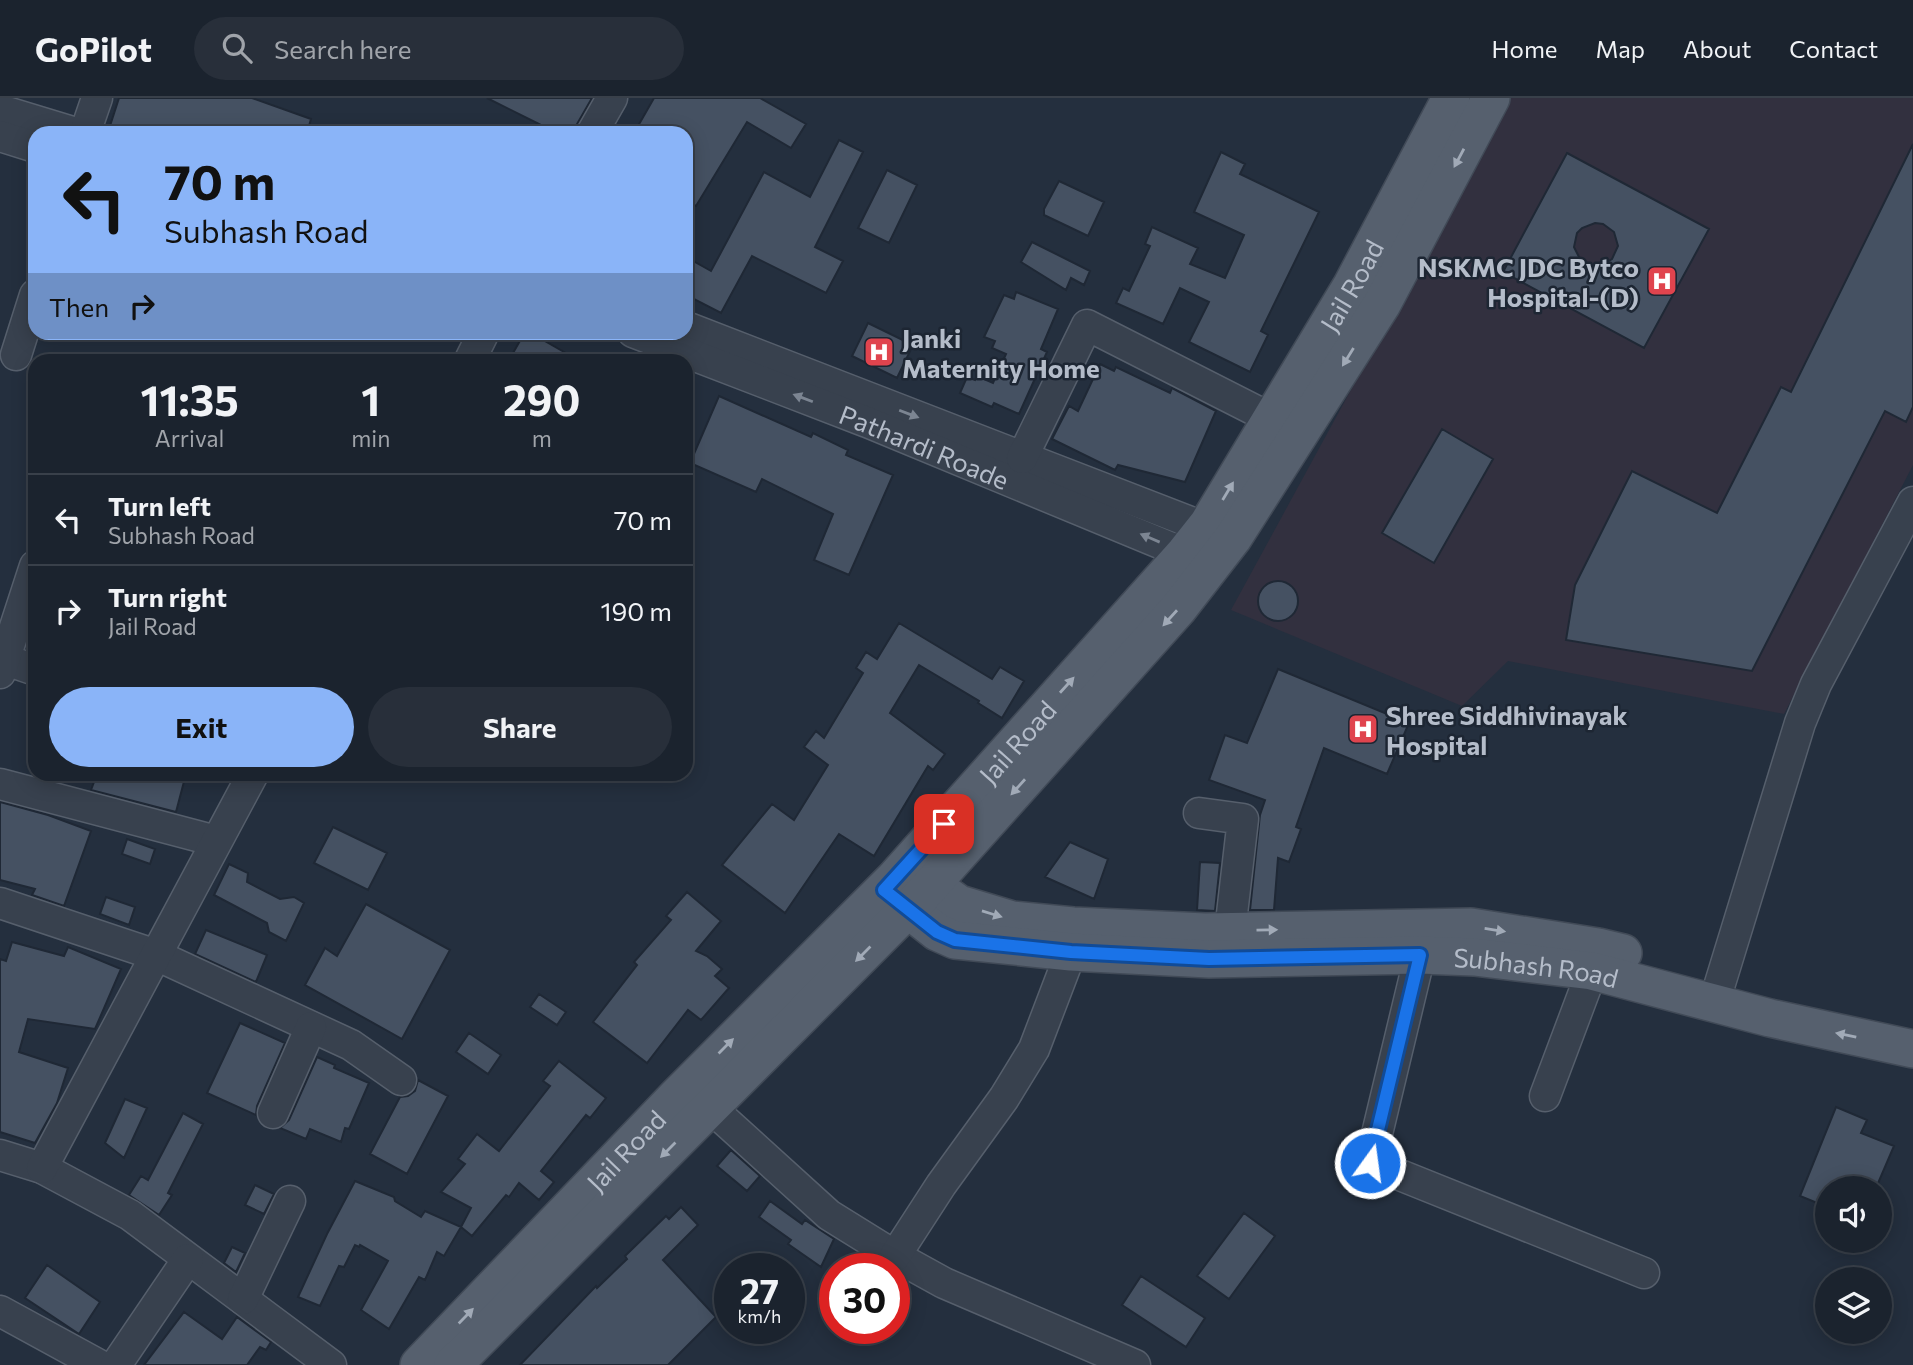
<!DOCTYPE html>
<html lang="en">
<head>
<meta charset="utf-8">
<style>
	:root { --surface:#1b232e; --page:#282f3a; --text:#f1f3f6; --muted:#a0a4aa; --line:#39404a; --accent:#8ab4f8 }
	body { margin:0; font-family:Commissioner,sans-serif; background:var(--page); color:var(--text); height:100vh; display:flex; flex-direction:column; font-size:26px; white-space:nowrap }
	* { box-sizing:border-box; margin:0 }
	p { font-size:23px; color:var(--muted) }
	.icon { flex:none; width:38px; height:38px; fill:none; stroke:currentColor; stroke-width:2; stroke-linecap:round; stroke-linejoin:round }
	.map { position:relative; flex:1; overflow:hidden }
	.side { position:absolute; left:28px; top:256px; width:665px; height:427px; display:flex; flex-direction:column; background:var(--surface); border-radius:21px; box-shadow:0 4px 18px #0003,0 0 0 2px var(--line) }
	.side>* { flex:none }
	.banner { position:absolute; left:28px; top:28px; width:665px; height:214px; border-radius:21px; box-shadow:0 4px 18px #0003,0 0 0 2px var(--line); background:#8ab4f8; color:#111; overflow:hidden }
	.buttons { position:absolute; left:1815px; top:1078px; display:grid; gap:14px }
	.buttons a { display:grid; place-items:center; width:77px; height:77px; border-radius:50%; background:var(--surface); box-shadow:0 4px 18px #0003,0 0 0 2px var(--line); font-size:35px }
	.speed { position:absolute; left:714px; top:1155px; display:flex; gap:14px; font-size:35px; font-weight:700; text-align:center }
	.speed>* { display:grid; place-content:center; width:91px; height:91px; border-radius:50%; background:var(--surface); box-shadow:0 4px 18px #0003,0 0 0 2px var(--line); line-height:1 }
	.speed small { font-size:18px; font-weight:400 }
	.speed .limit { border:10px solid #d22; background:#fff; color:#111 }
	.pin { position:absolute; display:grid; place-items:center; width:60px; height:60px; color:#fff; margin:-30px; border-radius:14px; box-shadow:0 4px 10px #0006 }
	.me { position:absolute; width:77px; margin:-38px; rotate:14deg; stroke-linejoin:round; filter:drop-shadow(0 0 5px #0008) }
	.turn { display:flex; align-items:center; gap:24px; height:147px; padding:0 21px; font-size:32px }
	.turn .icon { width:91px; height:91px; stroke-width:2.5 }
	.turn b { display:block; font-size:49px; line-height:60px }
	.then { display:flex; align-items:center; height:66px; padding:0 21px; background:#0003; gap:14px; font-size:26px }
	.eta { display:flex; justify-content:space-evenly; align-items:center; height:119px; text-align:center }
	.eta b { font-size:42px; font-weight:700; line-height:49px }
	.primary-button { display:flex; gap:14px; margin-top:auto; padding:14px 21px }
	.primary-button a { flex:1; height:80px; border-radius:42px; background:var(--accent); color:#111; font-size:28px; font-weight:700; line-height:80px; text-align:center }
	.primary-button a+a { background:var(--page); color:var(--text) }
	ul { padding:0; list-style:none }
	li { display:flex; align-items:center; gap:21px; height:91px; padding:0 21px; border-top:2px solid var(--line) }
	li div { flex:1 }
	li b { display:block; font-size:26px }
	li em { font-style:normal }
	header { display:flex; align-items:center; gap:42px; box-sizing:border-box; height:98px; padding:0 35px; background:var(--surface); border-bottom:2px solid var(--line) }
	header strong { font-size:33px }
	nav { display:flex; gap:38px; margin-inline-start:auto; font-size:24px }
	.search { width:490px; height:63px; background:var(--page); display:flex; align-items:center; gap:18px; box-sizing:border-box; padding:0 24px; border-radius:38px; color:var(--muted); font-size:26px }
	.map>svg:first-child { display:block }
	.medical { fill:#32303f }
	.building { fill:#455162; stroke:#1f2835; stroke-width:2; fill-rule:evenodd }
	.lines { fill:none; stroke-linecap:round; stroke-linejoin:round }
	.minor-casing { stroke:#565f6c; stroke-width:33 }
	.major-casing { stroke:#414a57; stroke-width:40 }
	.minor { stroke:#38414e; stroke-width:30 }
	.major { stroke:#56606e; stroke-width:37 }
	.oneway { fill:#a1aab7 }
	.oneway2 { fill:#7c8592 }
	.route-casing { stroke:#114b97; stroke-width:18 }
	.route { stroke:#1a73e8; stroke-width:12 }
	.labels { text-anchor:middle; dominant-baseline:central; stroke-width:5; stroke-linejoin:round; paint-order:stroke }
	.poi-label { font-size:26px; font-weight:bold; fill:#b4bcc9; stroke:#1d2633; text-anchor:start }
	.street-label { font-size:26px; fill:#b4bcc9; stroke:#1d2633 }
</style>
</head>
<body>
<header>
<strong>GoPilot</strong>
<div class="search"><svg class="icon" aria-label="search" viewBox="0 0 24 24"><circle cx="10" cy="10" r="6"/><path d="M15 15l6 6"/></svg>Search here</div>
<nav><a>Home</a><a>Map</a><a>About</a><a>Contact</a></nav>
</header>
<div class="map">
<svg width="1913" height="1267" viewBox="0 0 1913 1267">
	<rect width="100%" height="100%" fill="#242f3e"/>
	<path class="medical" d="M 1510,0 L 1913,0 L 1913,367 L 1784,616 L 1508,563 L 1462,608 L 1231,512 Z"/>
	<path class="building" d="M 119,0 L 252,0 L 311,21 L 307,35 L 121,35 L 109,31 Z
		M 487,0 L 592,0 L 577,26 L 575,35 L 544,35 L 547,30 Z
		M 654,0 L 760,0 L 806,26 L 791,50 L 747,24 L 696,108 L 686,102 L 686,35 L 634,35 Z
		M 839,42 L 863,54 L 815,149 L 843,163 L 826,195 L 752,158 L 721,215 L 686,197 L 686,159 L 711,173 L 764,74 L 810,99 Z
		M 1913,46 L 1913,309 L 1906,324 L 1885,313 L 1752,573 L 1566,542 L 1575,487 L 1632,373 L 1717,415 L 1781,289 L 1791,294 Z
		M 1221,54 L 1245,66 L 1240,76 L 1319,114 L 1261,233 L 1268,237 L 1250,274 L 1189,244 L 1209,204 L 1180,190 L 1163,226 L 1116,205 L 1123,190 L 1129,193 L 1150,148 L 1145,146 L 1152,129 L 1198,150 L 1190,166 L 1225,180 L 1244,137 L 1194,114 Z
		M 1567,55 L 1709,131 L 1644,250 L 1503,174 ZM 1595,125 L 1603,126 L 1614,134 L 1618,148 L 1612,161 L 1600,168 L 1593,168 L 1580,161 L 1574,149 L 1577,135 L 1582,130 Z
		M 887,72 L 917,87 L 889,145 L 858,130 Z
		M 1059,83 L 1104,104 L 1088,138 L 1044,117 L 1044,111 Z
		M 1032,144 L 1090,173 L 1084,187 L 1071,180 L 1066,192 L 1021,164 Z
		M 1016,194 L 1058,211 L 1041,251 L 1047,254 L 1019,316 L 994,305 L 992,309 L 960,295 L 967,279 L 975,282 L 977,278 L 993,285 L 1006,256 L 992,250 L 995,243 L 984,239 L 1004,197 L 1014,201 Z
		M 868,225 L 913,247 L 897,280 L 852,258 Z
		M 525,234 L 529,234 L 578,262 L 509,262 Z
		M 1100,266 L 1114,273 L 1116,269 L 1170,295 L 1172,290 L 1216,313 L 1185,384 L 1118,367 L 1115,372 L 1052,341 L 1069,308 L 1078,313 Z
		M 719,298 L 811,339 L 813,335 L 848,352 L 846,357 L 893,377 L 849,477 L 814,462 L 833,416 L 762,381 L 756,394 L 690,365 Z
		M 1442,331 L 1493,361 L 1434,465 L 1382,435 Z
		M1258 503a20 20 0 1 1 40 0a20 20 0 1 1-40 0Z
		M 899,525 L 992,581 L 1000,569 L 1024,583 L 1002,620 L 978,605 L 979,603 L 919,567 L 890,615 L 945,656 L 933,672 L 928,668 L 874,758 L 839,736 L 785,815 L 722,767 L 772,706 L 794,722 L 828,667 L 804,649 L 816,633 L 824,640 L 863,575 L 856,570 L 866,554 L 877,561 Z
		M 1278,571 L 1409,625 L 1387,676 L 1324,650 L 1296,729 L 1301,731 L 1289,764 L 1278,760 L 1274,812 L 1250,812 L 1260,717 L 1265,702 L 1209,682 L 1225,637 L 1247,645 Z
		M 97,676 L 186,676 L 176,714 L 91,692 Z
		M 0,704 L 48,717 L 91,733 L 64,808 L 32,797 L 35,791 L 0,782 Z
		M 333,729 L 387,755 L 368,792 L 314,765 Z
		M 127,741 L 155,751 L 150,766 L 122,756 Z
		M 1070,744 L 1108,761 L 1094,801 L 1045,779 Z
		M 1200,764 L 1220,765 L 1215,813 L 1197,812 Z
		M 229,766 L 248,775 L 247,784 L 280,801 L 294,799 L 304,805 L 286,843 L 269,834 L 267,825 L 214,797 Z
		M 687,794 L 721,823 L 696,853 L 707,858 L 722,871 L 715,878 L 729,890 L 701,922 L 688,912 L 647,965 L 593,924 L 637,867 L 634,864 L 671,822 L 666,818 Z
		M 106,799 L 135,809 L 129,827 L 100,816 Z
		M 366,806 L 450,852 L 402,941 L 305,887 L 325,850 L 337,858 Z
		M 206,832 L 267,857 L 256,884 L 195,856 Z
		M 12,844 L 64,858 L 68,849 L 121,871 L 95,931 L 28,921 L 19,954 L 68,970 L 57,1005 L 35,1045 L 0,1034 L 0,861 L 6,863 Z
		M 539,896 L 566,914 L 557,927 L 530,909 Z
		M 240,925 L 285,945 L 257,1008 L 256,1017 L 207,995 Z
		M 469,935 L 501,957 L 488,976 L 456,954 Z
		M 317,959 L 335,967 L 334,970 L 369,985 L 349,1031 L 345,1030 L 341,1044 L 310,1031 L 306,1041 L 280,1030 L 289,1022 Z
		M 559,963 L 606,1000 L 590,1020 L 586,1017 L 541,1073 L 554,1084 L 539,1102 L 519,1085 L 509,1099 L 506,1097 L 472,1138 L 461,1129 L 471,1110 L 441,1094 L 465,1066 L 458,1061 L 477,1036 L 499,1053 L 550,988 L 543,983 Z
		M 418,982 L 448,998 L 407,1076 L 370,1056 L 400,999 L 408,998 L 415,993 Z
		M 125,1001 L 147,1010 L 124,1060 L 105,1045 Z
		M 1836,1009 L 1867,1022 L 1861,1035 L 1894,1048 L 1876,1090 L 1827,1090 L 1827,1109 L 1800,1098 Z
		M 183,1015 L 203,1026 L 168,1095 L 172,1097 L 159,1117 L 129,1097 L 141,1078 L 148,1082 Z
		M 731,1052 L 760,1078 L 747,1093 L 717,1068 Z
		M 355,1083 L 394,1099 L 395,1103 L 421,1119 L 425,1113 L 461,1129 L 444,1158 L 437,1154 L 425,1182 L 419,1179 L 389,1231 L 361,1212 L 388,1163 L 360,1147 L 359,1149 L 355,1147 L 344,1169 L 339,1168 L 320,1208 L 298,1199 L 327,1136 Z
		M 255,1087 L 274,1096 L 264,1116 L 245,1107 Z
		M 770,1103 L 802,1126 L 805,1122 L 834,1141 L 821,1169 L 788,1146 L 791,1142 L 759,1119 Z
		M 681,1109 L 698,1127 L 663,1162 L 716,1219 L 668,1267 L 520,1267 L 596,1188 L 597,1190 L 627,1161 L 625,1158 L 666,1118 L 669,1121 Z
		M 1244,1115 L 1275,1138 L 1229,1201 L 1197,1178 Z
		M 232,1149 L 245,1155 L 236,1174 L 224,1165 Z
		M 47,1167 L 100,1204 L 79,1236 L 25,1200 Z
		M 1141,1178 L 1205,1220 L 1186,1249 L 1122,1207 Z
		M 184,1214 L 222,1241 L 237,1219 L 271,1244 L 266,1252 L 260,1249 L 247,1267 L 144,1267 Z"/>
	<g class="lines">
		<g class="minor-casing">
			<g id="minor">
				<path d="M 0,12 L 76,35"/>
				<path d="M 85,35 L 97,0"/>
				<path d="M 592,35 L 612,0"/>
				<path d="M 0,38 L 35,49"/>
				<path d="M 686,229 L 1224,437"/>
				<path id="s1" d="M 633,234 L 867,324 L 1203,463"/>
				<path d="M 16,257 L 35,197"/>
				<path d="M 470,262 L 484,234"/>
				<path d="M 1022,360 L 1087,227 L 1272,321"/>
				<path d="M 0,560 L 35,572"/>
				<path d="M 0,575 L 35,468"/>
				<path d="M 0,686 L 216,743"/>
				<path d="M 1199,715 L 1243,721 L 1230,833"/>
				<path d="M 0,805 L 156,857 L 351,947 L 401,982"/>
				<path d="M 1420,857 L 1370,1065 L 1644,1175"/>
				<path d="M 1714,905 L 1800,625 L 1816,586 L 1913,404"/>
				<path d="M 697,993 L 711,1010 L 829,1117 L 895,1158 L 944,1185 L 1135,1267"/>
				<path d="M 1545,998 L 1592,873"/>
				<path d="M 273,1015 L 311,929"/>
				<path d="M 0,1057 L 42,1070 L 130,1117 L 331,1267"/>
				<path d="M 42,1070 L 253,676"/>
				<path d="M 895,1158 L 941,1087 L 1004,1000 L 1034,951 L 1071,854"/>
				<path d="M 243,1201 L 290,1103"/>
				<path d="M 0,1213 L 99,1267"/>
				<path d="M 116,1267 L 188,1161"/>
			</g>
		</g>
		<g class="major-casing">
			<g id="major">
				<path d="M 913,773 L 959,806 L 1012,822 L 1073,828 L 1205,834 L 1471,829 L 1598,849 L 1623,855"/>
				<path id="s2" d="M 890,797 L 937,834 L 955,842 L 1071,854 L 1209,861 L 1420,857 L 1474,859 L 1592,873 L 1770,920 L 1913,951"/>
				<path id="s3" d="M 419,1267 L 677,998 L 894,781 L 1185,455 L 1208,426 L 1352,187 L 1451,0"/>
				<path d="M 453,1267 L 923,796 L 1178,511 L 1233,440 L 1382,206 L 1491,0"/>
			</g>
		</g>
		<use href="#minor" class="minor"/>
		<use href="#major" class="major"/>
	</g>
	<defs><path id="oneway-solid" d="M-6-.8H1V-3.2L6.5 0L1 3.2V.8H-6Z" transform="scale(1.75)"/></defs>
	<g class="oneway">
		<use href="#oneway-solid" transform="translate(1459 60) rotate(118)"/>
		<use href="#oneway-solid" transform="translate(1348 259) rotate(122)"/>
		<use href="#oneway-solid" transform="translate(1228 393) rotate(-59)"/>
		<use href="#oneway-solid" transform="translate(1170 520) rotate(132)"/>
		<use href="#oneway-solid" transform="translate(1067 587) rotate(-48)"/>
		<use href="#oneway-solid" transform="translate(1018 689) rotate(132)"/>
		<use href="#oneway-solid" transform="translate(992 816) rotate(17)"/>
		<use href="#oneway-solid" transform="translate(1267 832) rotate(-1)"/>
		<use href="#oneway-solid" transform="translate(1495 832) rotate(9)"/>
		<use href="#oneway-solid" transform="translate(863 856) rotate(135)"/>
		<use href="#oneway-solid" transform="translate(1846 937) rotate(-168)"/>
		<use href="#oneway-solid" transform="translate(726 948) rotate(-45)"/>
		<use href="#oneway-solid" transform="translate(668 1052) rotate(135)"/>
		<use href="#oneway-solid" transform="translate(466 1218) rotate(-46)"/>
	</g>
	<g class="oneway2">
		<use href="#oneway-solid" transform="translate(803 300) rotate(-159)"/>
		<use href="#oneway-solid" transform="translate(909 316) rotate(21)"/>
		<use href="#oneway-solid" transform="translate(1150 440) rotate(-157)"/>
	</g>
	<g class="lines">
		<g class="route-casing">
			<path id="route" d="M 944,726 L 884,792 L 937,834 L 955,842 L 1071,854 L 1209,861 L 1420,857 L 1370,1065"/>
		</g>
		<use href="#route" class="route"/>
	</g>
	<defs>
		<g id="hospital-square" transform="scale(1.575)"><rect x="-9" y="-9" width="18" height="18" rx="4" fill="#e0444e" stroke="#1d2633"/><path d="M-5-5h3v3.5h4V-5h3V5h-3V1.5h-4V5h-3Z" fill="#fff"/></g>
	</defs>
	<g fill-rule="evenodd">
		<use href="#hospital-square" x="1662" y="183"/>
		<use href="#hospital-square" x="879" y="254"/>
		<use href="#hospital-square" x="1363" y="631"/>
	</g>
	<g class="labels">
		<g class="poi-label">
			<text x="1639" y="168" text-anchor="end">NSKMC JDC Bytco<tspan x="1639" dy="30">Hospital-(D)</tspan></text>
			<text x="902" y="239">Janki<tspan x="902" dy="30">Maternity Home</tspan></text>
			<text x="1386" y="616">Shree Siddhivinayak<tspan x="1386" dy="30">Hospital</tspan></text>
		</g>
		<g class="street-label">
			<text stroke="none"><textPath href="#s3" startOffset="1432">Jail Road</textPath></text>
			<text stroke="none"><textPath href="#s1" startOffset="313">Pathardi Roade</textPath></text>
			<text stroke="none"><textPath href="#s3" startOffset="864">Jail Road</textPath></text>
			<text stroke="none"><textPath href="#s2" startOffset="662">Subhash Road</textPath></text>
			<text stroke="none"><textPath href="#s3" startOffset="298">Jail Road</textPath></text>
		</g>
	</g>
</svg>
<div class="buttons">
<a><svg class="icon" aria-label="sound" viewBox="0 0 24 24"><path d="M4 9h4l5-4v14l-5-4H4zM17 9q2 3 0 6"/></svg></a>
<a><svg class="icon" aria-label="layers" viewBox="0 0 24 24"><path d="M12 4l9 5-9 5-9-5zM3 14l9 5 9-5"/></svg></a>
</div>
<div class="speed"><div>27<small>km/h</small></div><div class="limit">30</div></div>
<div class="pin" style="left:944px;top:726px;background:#d93025"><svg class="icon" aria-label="arrive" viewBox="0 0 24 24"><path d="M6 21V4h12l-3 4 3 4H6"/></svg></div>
<svg class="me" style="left:1370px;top:1065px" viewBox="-20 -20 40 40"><circle r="17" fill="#1a73e8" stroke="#fff" stroke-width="3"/><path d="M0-11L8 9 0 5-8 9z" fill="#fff"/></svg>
<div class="banner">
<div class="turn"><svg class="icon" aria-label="left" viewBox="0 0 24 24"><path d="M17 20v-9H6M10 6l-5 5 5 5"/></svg><div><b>70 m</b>Subhash Road</div></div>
<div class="then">Then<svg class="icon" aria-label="right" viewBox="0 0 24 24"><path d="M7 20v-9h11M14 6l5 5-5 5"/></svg></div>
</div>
<section class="side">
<div class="eta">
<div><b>11:35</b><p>Arrival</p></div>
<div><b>1</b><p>min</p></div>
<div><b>290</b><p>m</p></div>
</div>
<ul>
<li><svg class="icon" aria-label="left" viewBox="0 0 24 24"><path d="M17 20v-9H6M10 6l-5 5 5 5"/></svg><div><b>Turn left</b><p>Subhash Road</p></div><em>70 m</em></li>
<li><svg class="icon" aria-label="right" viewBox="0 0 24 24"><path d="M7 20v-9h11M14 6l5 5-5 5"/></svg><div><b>Turn right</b><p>Jail Road</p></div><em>190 m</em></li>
</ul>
<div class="primary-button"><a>Exit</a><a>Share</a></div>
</section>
</div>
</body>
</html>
